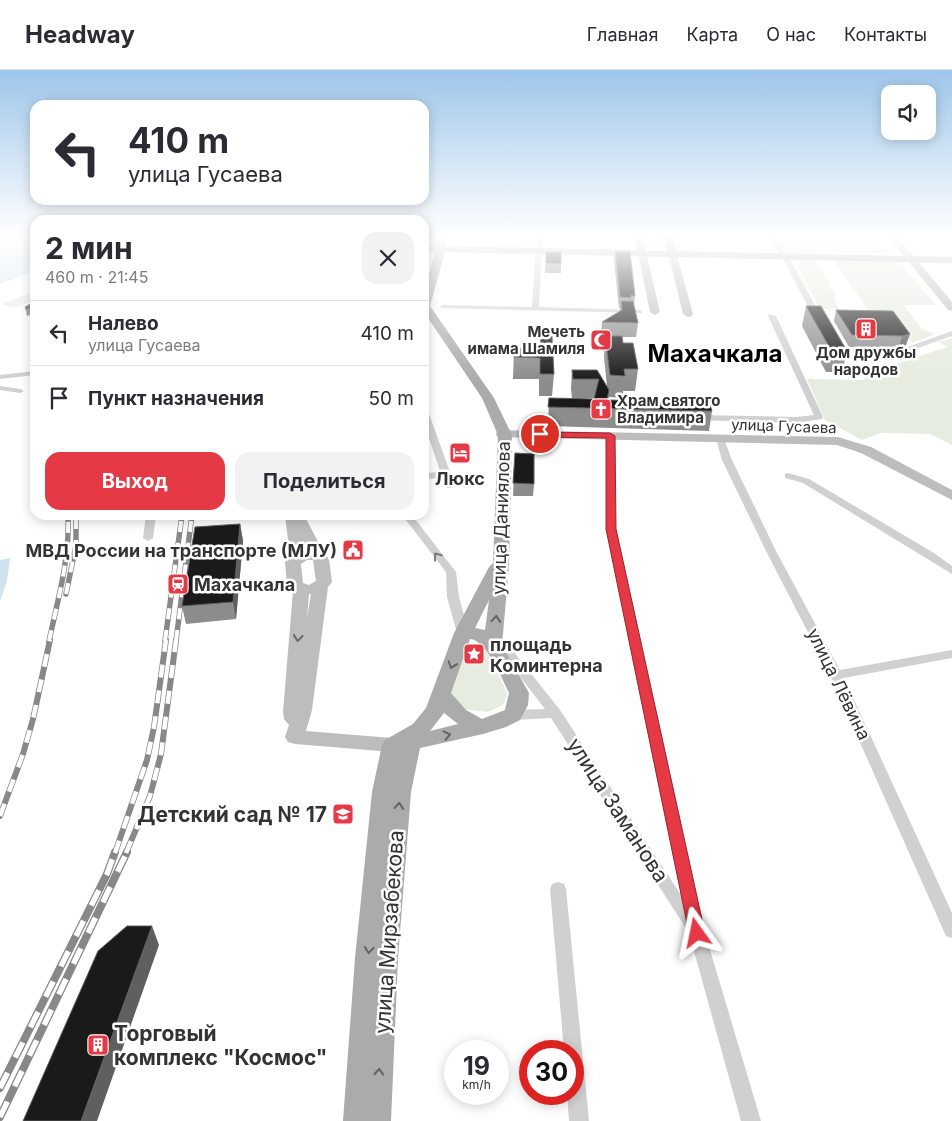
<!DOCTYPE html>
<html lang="ru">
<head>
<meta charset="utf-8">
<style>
	:root { --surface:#fff; --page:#f2f2f3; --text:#2b2b33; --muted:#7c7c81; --line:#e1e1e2; --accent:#e63946 }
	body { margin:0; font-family:Inter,sans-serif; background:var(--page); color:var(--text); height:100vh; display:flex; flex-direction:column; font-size:19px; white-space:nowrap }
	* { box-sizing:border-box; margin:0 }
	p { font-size:16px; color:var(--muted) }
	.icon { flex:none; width:28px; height:28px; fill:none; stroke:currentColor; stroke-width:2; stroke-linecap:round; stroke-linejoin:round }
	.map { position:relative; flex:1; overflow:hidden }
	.details { position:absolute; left:30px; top:145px; width:399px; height:305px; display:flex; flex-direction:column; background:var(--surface); border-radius:15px; box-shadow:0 2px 12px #0003 }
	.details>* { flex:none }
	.guide { position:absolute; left:30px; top:30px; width:399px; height:105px; border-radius:15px; box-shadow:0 2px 12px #0003; background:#fff; color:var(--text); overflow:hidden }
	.controls { position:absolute; left:881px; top:15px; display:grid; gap:10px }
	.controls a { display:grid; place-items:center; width:55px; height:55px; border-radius:10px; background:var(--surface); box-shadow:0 2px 12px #0003; font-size:25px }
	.speed { position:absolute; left:444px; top:970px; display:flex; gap:10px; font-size:25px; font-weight:700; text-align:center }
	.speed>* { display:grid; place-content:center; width:65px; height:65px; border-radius:50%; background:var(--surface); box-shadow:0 2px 12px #0003; line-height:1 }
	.speed small { font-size:12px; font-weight:400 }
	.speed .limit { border:8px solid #d22; background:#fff; color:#111 }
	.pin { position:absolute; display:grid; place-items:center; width:42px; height:42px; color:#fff; margin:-21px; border:2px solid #fff; border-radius:50%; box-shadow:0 1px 5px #0007 }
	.me { position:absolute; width:55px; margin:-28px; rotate:348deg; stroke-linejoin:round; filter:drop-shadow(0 0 4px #0008) }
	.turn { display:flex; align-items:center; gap:18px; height:105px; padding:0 15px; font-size:22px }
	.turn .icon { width:65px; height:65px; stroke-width:2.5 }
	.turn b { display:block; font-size:35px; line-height:42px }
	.round { display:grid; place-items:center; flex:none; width:52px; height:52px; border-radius:15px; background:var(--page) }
	.summary { display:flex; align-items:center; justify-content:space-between; height:85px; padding:0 15px }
	h1 { font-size:30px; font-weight:700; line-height:38px }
	.action { display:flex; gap:10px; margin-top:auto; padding:10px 15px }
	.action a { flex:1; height:58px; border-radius:15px; background:var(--accent); color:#fff; font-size:20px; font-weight:700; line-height:58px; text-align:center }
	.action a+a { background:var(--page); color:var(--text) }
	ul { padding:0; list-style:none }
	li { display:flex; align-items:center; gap:15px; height:65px; padding:0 15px; border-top:1px solid var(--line) }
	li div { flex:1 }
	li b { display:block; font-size:19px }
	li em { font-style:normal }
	header { display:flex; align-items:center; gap:30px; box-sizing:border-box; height:70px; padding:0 25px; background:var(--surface); border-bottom:1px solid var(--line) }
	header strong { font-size:24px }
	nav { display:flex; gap:28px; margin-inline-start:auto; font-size:18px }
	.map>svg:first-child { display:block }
	.green { fill:#e6ecdf }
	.water { fill:#cfe2ee }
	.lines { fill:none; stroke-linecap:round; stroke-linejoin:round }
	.street { fill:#d0d0d0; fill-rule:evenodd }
	.secondary { fill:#bdbdbd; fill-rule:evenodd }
	.primary { fill:#ababab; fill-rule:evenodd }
	.rail-far2-casing { stroke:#888; stroke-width:5.5 }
	.rail-far1-casing { stroke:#888; stroke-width:6 }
	.rail-casing { stroke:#888; stroke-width:8 }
	.rail-far2 { stroke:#fff; stroke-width:4; stroke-dasharray:11; stroke-linecap:butt }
	.rail-far1 { stroke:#fff; stroke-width:4.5; stroke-dasharray:13; stroke-linecap:butt }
	.rail { stroke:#fff; stroke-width:5.5; stroke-dasharray:17; stroke-linecap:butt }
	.wall { fill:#8c8c8c }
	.shaded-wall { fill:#5f5f5f }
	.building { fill:#1a1a1a; stroke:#5f5f5f }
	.oneway { stroke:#7a7a7a }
	.oneway2 { stroke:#636363 }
	.oneway3 { stroke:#6a6a6a }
	.route { fill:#e63946; stroke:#96252e }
	.labels { text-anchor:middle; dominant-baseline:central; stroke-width:5; stroke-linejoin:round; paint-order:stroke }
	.far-poi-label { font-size:15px; font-weight:bold; fill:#333; stroke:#fff; text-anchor:end }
	.far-street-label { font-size:15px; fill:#333; stroke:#fff }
	.poi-label { font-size:18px; font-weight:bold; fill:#333; stroke:#fff; text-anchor:start }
	.street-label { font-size:18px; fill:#333; stroke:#fff }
	.near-street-label { font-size:21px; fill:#333; stroke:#fff }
	.near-poi-label { font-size:21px; font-weight:bold; fill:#333; stroke:#fff; text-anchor:end }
	.far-town-label { font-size:24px; font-weight:bold; fill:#000; stroke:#fff }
</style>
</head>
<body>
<header>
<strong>Headway</strong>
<nav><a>Главная</a><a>Карта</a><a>О нас</a><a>Контакты</a></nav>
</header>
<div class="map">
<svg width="952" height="1051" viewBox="0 0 952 1051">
	<rect width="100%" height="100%" fill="#fff"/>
	<path class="green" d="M 645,164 L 662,164 L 666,179 L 648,178 Z
		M 775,164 L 871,164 L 887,183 L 786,182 Z
		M 797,189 L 816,190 L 830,215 L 827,218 L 833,220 L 836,227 L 833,227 L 840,240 L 820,239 L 798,196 L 800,196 Z
		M 834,191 L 899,192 L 936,235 L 904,235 L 922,259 L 935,264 L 913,273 L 889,245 L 869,241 Z
		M 34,222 L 35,230 L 14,238 L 1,234 Z
		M 952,268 L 952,375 L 930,364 L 880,363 L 862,370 L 825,350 L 807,309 L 865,310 L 863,305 L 947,277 L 938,272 Z
		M 479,572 L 486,576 L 507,624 L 503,635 L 488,642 L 463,639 L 451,623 L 466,577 L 468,575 Z"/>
	<path class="water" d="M 0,164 L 35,164 L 35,201 L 0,214 Z
		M 10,488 L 7,511 L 0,531 L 0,490 Z"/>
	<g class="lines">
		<path class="street" d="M 537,164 L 543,164 L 539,237 L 640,240 L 642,241 L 642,243 L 441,238 L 440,237 L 443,235 L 532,237 Z
			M 765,164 L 771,164 L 787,184 L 821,246 L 820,248 L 813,246 L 781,185 Z
			M 769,244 L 776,246 L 823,347 L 822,349 L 796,353 L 694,350 L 694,346 L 697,345 L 796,347 L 814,345 L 768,246 Z
			M 952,261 L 952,266 L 898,285 L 886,287 L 859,285 L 855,283 L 859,281 L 886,283 L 896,281 Z
			M 35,301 L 35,305 L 0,309 L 0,305 Z
			M 0,316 L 20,319 L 24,321 L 20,323 L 0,320 Z
			M 424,338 L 428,341 L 455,416 L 453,418 L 447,418 L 442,407 L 424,410 L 424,404 L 440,401 L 424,353 Z
			M 610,363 L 614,366 L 616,459 L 705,863 L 761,1051 L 741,1051 L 689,863 L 551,648 L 513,650 L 508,648 L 506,645 L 508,642 L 513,640 L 545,639 L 501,582 L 489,578 L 487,575 L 493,571 L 509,576 L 560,640 L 681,825 L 606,459 L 606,366 Z
			M 720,366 L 724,369 L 732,390 L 776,481 L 840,600 L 952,580 L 952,588 L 844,608 L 952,843 L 952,868 L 946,866 L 830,605 L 766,481 L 722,390 L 716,369 Z
			M 788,403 L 809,409 L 934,483 L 952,496 L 952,504 L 803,413 L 785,408 L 785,404 Z
			M 146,445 L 156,445 L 153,468 L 148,471 L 143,468 Z
			M 402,445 L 412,445 L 456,502 L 459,527 L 469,563 L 467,566 L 459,566 L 457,563 L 447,527 L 446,502 Z
			M 558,812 L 564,814 L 566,819 L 589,1051 L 569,1051 L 567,1024 L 572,1024 L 572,981 L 564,981 L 550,819 L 552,814 Z"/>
		<path class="secondary" d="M 440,164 L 448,164 L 444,181 L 424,182 L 424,176 L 437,176 Z
			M 886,164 L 895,164 L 952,232 L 952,241 L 948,240 Z
			M 642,179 L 646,182 L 660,242 L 655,245 L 650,242 L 638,182 Z
			M 672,179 L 676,182 L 693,244 L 692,246 L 688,247 L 683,244 L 668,182 Z
			M 502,360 L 838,367 L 871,377 L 952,420 L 952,430 L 861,383 L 837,375 L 497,367 L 496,364 L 497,361 Z
			M 285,445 L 304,445 L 324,483 L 329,489 L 332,512 L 328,517 L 312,640 L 306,661 L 392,668 L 403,667 L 410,669 L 413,674 L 410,679 L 392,682 L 295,674 L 288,672 L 285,667 L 289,655 L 284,649 L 283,642 L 293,521 L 287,515 L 285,492 L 290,487 ZM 307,490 L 313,490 L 316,511 L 309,515 L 303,513 L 301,494 ZM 309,524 L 311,524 L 307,548 Z"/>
		<path class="primary" d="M 633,164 L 643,164 L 646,181 L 667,181 L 662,164 L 672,164 L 677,181 L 952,187 L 952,193 L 445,182 L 430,236 L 494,328 L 512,365 L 509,495 L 502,575 L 529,623 L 528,635 L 520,650 L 506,657 L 483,664 L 420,678 L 411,722 L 398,888 L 391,1051 L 343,1051 L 355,888 L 372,722 L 382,675 L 385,670 L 413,654 L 426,638 L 454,563 L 489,497 L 493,493 L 498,365 L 482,328 L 424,242 L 424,222 L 436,179 L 441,176 L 637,180 ZM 489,530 L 485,560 L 475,558 ZM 470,569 C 487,570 502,609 509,623 L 505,640 L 482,649 L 466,640 L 451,623 ZM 444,643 L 458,654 L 430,661 Z"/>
		<g class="rail-far2-casing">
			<path id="rail-far2" d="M 66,524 L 76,475 L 76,445
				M 49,571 C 58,529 70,488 68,445
				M 165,571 L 182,445
				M 176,571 L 192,445"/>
		</g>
		<g class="rail-far1-casing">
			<path id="rail-far1" d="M 0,746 L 23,684 L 33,649 L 50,570
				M 115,783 L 147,690 L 154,657 L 166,570
				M 126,783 L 150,726 L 161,684 L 176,570"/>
		</g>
		<g class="rail-casing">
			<path id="rail" d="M 0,1018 L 107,804 L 115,782
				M 0,1047 L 127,782"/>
		</g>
		<use href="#rail-far2" class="rail-far2"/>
		<use href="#rail-far1" class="rail-far1"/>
		<use href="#rail" class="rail"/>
	</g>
	<path class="wall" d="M 615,181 L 635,226 L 634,235 L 638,253 L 636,267 L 622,267 L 623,273 L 638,299 L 635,321 L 623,321 L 623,328 L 609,327 L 608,330 L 712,341 L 709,361 L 548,356 L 549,328 L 594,329 L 594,328 L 572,328 L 571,319 L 572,300 L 597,300 L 607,316 L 604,287 L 605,266 L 601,266 L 602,252 L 620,241 L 620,238 L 619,238 L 614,191 Z
		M 546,182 L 561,194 L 561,203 L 545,203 Z
		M 806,236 L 847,281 L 842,302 L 826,302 L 802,256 Z
		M 836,240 L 893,241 L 906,275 L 899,278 L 849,277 L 834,251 Z
		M 540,264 L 554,304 L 552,326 L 539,326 L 539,309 L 513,309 L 514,278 L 540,279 Z
		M 515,383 L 534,414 L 533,426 L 513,426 Z
		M 240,454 L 243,471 L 236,549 L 186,554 L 182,536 Z"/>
	<path class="shaded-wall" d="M 35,238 L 35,243 L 27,246 L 26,240 Z
		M 910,264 L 906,275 L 899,278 L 902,266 Z
		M 240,454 L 243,471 L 236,549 L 233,532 Z
		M 152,856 L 159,875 L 97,1051 L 81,1051 Z"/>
	<path class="building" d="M 615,181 L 630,182 L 635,226 L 631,225 L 631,228 L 620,227 Z
		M 546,182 L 561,182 L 561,194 L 546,193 Z
		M 35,231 L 35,238 L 26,240 L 25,237 Z
		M 621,231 L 633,231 L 638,253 L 602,252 L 622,240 Z
		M 806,236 L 821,236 L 847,281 L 831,280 Z
		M 836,240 L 893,241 L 910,264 L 902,266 L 852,265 Z
		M 540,264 L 552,265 L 554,304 L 540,304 L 540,288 L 514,287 L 514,278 L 541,279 Z
		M 605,266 L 622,266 L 623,273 L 633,273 L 638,299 L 624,299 L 625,306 L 610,305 Z
		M 572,300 L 597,300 L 609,320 L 607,330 L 709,332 L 712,341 L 548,337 L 549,328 L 594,329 L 599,309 L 573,309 Z
		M 515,383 L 534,384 L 534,414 L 513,413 Z
		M 240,454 L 233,532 L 182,536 L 195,457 Z
		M 127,856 L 152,856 L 81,1051 L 23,1051 L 98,881 Z"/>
	<defs><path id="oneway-chevron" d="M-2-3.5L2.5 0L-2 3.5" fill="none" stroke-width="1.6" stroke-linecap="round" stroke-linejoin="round" transform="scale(1.25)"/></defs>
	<use class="oneway" href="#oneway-chevron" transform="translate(437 486) rotate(-127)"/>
	<g class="oneway2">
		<use href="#oneway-chevron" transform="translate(496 549) rotate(-85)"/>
		<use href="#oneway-chevron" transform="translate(452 595) rotate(109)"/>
		<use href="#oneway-chevron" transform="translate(447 665) rotate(-13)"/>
		<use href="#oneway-chevron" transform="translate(399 736) rotate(-85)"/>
		<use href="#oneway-chevron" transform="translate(369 880) rotate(95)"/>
		<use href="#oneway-chevron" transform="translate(379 1002) rotate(-87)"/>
	</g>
	<use class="oneway3" href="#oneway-chevron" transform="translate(298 568) rotate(95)"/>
	<linearGradient id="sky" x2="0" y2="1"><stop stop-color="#9ec6ea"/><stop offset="0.53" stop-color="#fff"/><stop offset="1" stop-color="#fff" stop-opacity="0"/></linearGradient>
	<rect width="952" height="311" fill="url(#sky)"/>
	<path class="route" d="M 536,362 L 610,363 L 615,366 L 616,459 L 705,863 L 703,869 L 697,871 L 691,869 L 689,863 L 606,459 L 606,368 L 540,367 L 535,364 Z"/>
	<defs>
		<g id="building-square" transform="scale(1.125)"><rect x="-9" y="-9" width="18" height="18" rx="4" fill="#e63946" stroke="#fff"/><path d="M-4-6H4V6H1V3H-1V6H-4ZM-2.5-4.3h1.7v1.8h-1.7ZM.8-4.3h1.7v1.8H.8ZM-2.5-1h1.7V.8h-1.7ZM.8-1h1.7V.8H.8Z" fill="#fff"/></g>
		<g id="mosque-square" transform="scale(1.125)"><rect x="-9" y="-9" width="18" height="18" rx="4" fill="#e63946" stroke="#fff"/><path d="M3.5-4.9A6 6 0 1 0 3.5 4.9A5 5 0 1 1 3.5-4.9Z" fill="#fff"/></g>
		<g id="church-square" transform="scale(1.125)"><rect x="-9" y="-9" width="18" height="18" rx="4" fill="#e63946" stroke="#fff"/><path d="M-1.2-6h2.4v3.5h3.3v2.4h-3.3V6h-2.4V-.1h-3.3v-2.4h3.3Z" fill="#fff"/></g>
		<g id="hotel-square" transform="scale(1.125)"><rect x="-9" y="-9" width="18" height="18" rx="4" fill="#e63946" stroke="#fff"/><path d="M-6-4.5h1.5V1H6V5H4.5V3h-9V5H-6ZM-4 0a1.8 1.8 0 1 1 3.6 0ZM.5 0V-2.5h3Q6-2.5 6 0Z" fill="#fff"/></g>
		<g id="civic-square" transform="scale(1.125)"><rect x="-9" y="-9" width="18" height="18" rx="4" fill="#e63946" stroke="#fff"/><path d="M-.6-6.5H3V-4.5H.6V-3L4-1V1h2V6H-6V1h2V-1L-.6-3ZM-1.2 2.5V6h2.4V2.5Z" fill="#fff"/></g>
		<g id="station-square" transform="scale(1.125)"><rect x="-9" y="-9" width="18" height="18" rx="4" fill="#e63946" stroke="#fff"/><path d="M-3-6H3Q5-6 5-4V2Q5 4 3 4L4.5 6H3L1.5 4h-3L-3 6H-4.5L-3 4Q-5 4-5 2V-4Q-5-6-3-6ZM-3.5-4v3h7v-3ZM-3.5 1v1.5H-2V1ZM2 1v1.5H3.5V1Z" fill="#fff"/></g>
		<g id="sight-square" transform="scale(1.125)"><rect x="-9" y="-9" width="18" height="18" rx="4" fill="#e63946" stroke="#fff"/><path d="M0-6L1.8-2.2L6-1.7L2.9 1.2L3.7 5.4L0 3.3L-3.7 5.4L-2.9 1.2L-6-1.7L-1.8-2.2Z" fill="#fff"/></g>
		<g id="school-square" transform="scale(1.125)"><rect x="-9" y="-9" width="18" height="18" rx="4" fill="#e63946" stroke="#fff"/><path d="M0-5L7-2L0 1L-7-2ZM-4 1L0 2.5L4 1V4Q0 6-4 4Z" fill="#fff"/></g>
	</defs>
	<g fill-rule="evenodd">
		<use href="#building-square" x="866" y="259"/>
		<use href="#mosque-square" x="601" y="270"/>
		<use href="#church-square" x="601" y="339"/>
		<use href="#hotel-square" x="460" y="383"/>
		<use href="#civic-square" x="353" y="480"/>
		<use href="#station-square" x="178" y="514"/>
		<use href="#sight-square" x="474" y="584"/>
		<use href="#school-square" x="343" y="744"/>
		<use href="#building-square" x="98" y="975"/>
	</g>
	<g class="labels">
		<g class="far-poi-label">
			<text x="585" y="261">Мечеть<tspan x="585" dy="17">имама Шамиля</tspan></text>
			<text x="866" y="282" text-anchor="middle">Дом дружбы<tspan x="866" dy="17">народов</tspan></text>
			<text x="617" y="330" text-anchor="start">Храм святого<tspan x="617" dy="17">Владимира</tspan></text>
		</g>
		<g class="far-street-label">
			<text transform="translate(784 356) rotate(2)">улица Гусаева</text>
		</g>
		<g class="poi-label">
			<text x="460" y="408" text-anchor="middle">Люкс</text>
			<text x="337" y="480" text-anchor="end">МВД России на транспорте (МЛУ)</text>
			<text x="194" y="514">Махачкала</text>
			<text x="490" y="574">площадь<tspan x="490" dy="21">Коминтерна</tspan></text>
		</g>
		<g class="street-label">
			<text transform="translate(501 448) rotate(-88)">улица Даниялова</text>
			<text transform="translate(839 614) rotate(64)">улица Лёвина</text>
		</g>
		<g class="near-street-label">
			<text transform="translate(618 740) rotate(57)">улица Заманова</text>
			<text transform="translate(389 862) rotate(-86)">улица Мирзабекова</text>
		</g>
		<g class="near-poi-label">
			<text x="327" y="744">Детский сад № 17</text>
			<text x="114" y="963" text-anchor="start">Торговый<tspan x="114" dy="24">комплекс "Космос"</tspan></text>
		</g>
		<g class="far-town-label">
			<text x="715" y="283">Махачкала</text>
		</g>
	</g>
</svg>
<div class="controls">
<a><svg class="icon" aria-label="sound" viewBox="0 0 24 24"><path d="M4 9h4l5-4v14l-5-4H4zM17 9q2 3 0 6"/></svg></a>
</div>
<div class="speed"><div>19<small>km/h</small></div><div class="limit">30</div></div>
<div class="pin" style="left:540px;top:364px;background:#d93025"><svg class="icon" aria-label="arrive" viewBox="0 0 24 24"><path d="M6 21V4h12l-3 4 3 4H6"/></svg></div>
<svg class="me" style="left:697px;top:863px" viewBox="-20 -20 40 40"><path d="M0-17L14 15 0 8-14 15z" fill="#e63946" stroke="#fff" stroke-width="4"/></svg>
<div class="guide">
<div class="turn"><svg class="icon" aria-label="left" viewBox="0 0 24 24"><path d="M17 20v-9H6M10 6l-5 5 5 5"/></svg><div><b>410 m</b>улица Гусаева</div></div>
</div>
<section class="details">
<div class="summary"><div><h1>2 мин</h1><p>460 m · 21:45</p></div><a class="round"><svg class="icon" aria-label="close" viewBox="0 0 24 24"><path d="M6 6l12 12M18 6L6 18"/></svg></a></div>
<ul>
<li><svg class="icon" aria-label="left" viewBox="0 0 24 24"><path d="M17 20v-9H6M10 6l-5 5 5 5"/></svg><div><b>Налево</b><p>улица Гусаева</p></div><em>410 m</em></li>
<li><svg class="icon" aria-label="arrive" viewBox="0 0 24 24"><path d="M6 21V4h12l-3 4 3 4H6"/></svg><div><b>Пункт назначения</b></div><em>50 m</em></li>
</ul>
<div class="action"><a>Выход</a><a>Поделиться</a></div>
</section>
</div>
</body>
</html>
